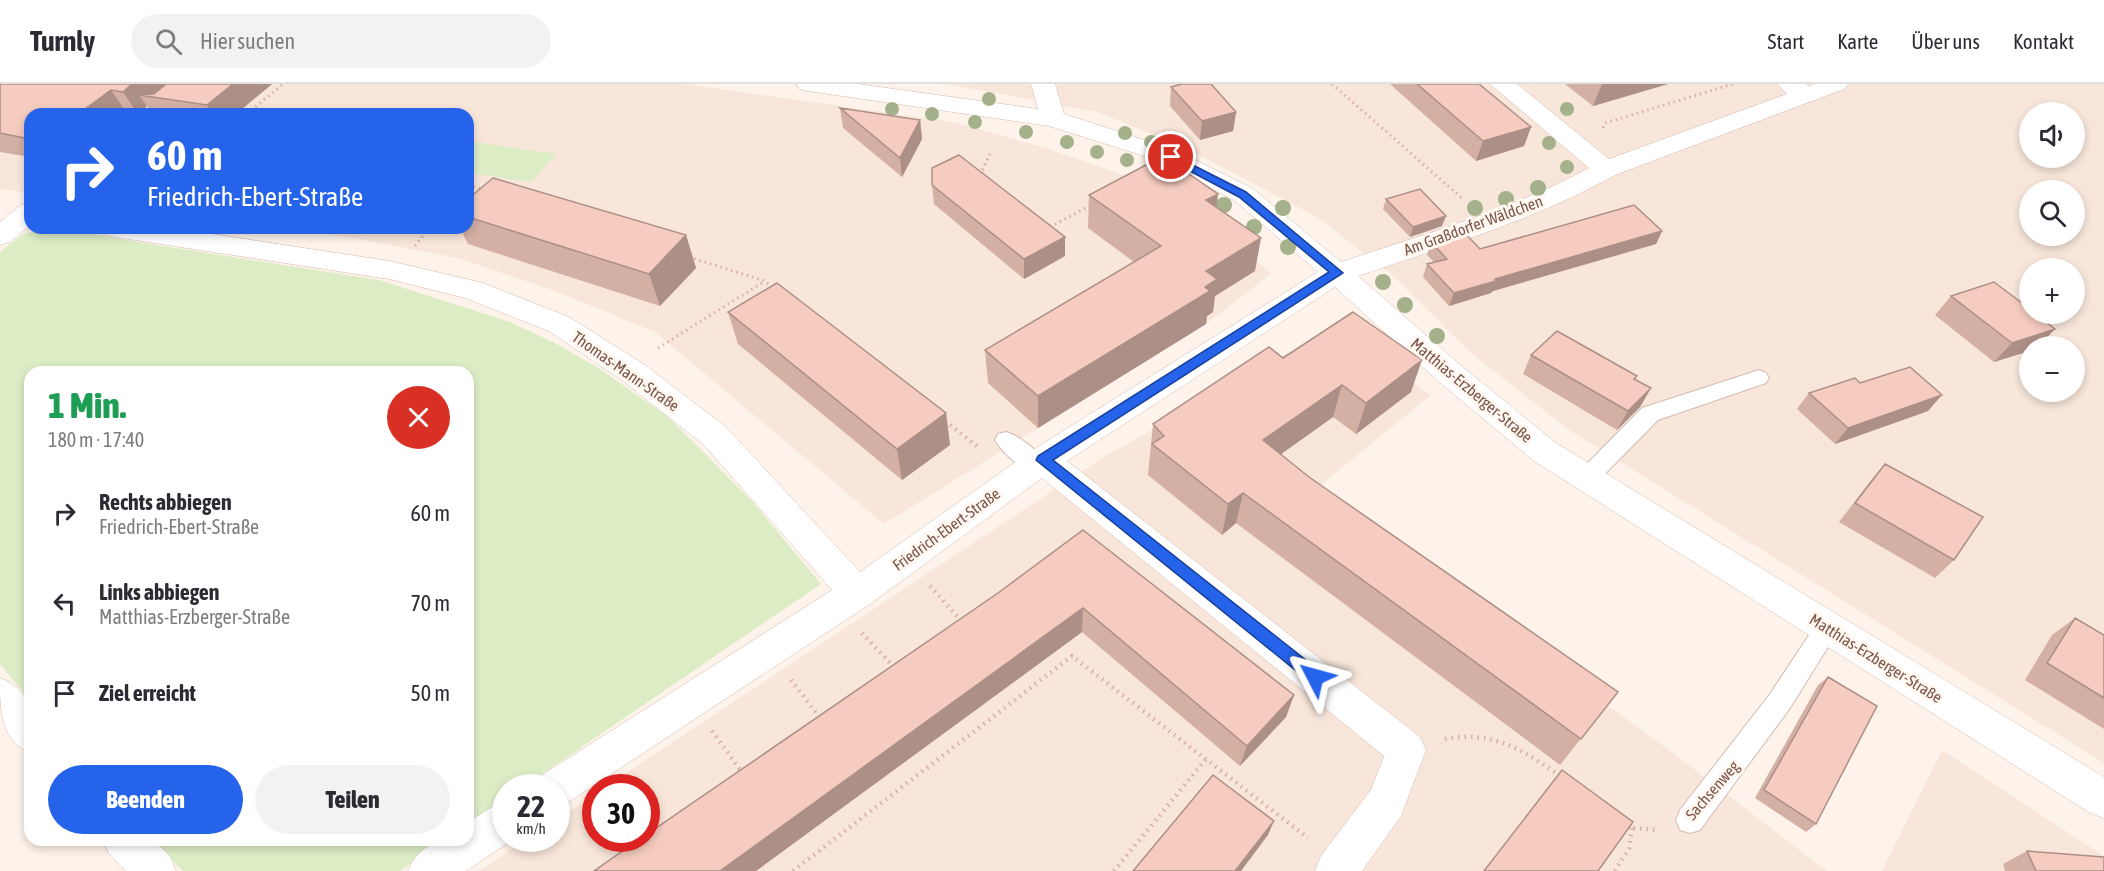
<!DOCTYPE html>
<html lang="de">
<head>
<meta charset="utf-8">
<style>
	:root { --surface:#fff; --page:#f2f2f3; --text:#2b2b33; --muted:#7c7c81; --line:#e1e1e2; --accent:#2563eb }
	body { margin:0; font-family:"Asap Condensed",sans-serif; background:var(--page); color:var(--text); height:100vh; display:flex; flex-direction:column; font-size:22px; white-space:nowrap }
	* { box-sizing:border-box; margin:0 }
	p { font-size:20px; color:var(--muted) }
	.icon { flex:none; width:33px; height:33px; fill:none; stroke:currentColor; stroke-width:2; stroke-linecap:round; stroke-linejoin:round }
	.map { position:relative; flex:1; overflow:hidden }
	.drawer { position:absolute; left:24px; top:282px; width:450px; height:480px; display:flex; flex-direction:column; background:var(--surface); border-radius:18px; box-shadow:0 3px 9px #0003 }
	.drawer>* { flex:none }
	.hud { position:absolute; left:24px; top:24px; width:450px; height:126px; border-radius:18px; box-shadow:0 3px 9px #0003; background:#2563eb; color:#fff; overflow:hidden }
	.controls { position:absolute; left:2019px; top:18px; display:grid; gap:12px }
	.controls a { display:grid; place-items:center; width:66px; height:66px; border-radius:50%; background:var(--surface); box-shadow:0 3px 9px #0003; font-size:30px }
	.speed { position:absolute; left:492px; top:690px; display:flex; gap:12px; font-size:30px; font-weight:700; text-align:center }
	.speed>* { display:grid; place-content:center; width:78px; height:78px; border-radius:50%; background:var(--surface); box-shadow:0 3px 9px #0003; line-height:1 }
	.speed small { font-size:15px; font-weight:400 }
	.speed .limit { border:9px solid #d22; background:#fff; color:#111 }
	.pin { position:absolute; display:grid; place-items:center; width:51px; height:51px; color:#fff; margin:-26px; border:3px solid #fff; border-radius:50%; box-shadow:0 2px 6px #0007 }
	.me { position:absolute; width:66px; margin:-33px; rotate:309deg; stroke-linejoin:round; filter:drop-shadow(0 0 4px #0008) }
	.turn { display:flex; align-items:center; gap:21px; height:126px; padding:0 24px; font-size:27px }
	.turn .icon { width:78px; height:78px; stroke-width:2.5 }
	.turn b { display:block; font-size:42px; line-height:51px }
	.round { display:grid; place-items:center; flex:none; width:63px; height:63px; border-radius:32px; background:var(--page) }
	.overview { display:flex; align-items:center; justify-content:space-between; height:102px; padding:0 24px }
	h1 { font-size:36px; font-weight:800; line-height:45px; color:#1e9e55 }
	.button { display:flex; gap:12px; margin-top:auto; padding:12px 24px }
	.button a { flex:1; height:69px; border-radius:36px; background:var(--accent); color:#fff; font-size:24px; font-weight:800; line-height:69px; text-align:center }
	.button a+a { background:var(--page); color:var(--text) }
	ul { padding:0; list-style:none }
	li { display:flex; align-items:center; gap:18px; height:90px; padding:0 24px }
	li div { flex:1 }
	li b { display:block; font-size:22px }
	li em { font-style:normal }
	header { display:flex; align-items:center; gap:36px; box-sizing:border-box; height:84px; padding:0 30px; background:var(--surface); border-bottom:2px solid var(--line) }
	header strong { font-size:28px }
	nav { display:flex; gap:33px; margin-inline-start:auto; font-size:21px }
	.search { width:420px; height:54px; background:var(--page); display:flex; align-items:center; gap:15px; box-sizing:border-box; padding:0 21px; border-radius:33px; color:var(--muted); font-size:22px }
	.map>svg:first-child { display:block }
	.residential { fill:#f8e6da; fill-rule:evenodd }
	.green { fill:#dcedc6 }
	.lines { fill:none; stroke-linecap:round; stroke-linejoin:round }
	.service-casing { stroke:#d4bbb0; stroke-width:2 }
	.pedestrian-casing { stroke:#d4bbb0; stroke-width:1 }
	.minor-casing { stroke:#d4bbb0; stroke-width:1 }
	.path-far1 { stroke:#dbafa1; stroke-width:3; stroke-dasharray:1.5 4; stroke-linecap:butt }
	.path { stroke:#dbafa1; stroke-width:4.5; stroke-dasharray:1.5 5; stroke-linecap:butt }
	.service { fill:#fff; fill-rule:evenodd }
	.pedestrian { fill:#fff; fill-rule:evenodd }
	.minor { fill:#fff; fill-rule:evenodd }
	.tree { fill:#a4b18b }
	.wall { fill:#d3afa4 }
	.shaded-wall { fill:#ac8f86 }
	.building { fill:#f5ccbf; stroke:#ac8f86; stroke-width:1.5 }
	.route { fill:#2563eb; stroke:#184099; stroke-width:1.5 }
	.labels { text-anchor:middle; dominant-baseline:central; stroke-width:6; stroke-linejoin:round; paint-order:stroke }
	.street-label { font-size:16px; fill:#7b544a; stroke:#fff8f1 }
</style>
</head>
<body>
<header>
<strong>Turnly</strong>
<div class="search"><svg class="icon" aria-label="search" viewBox="0 0 24 24"><circle cx="10" cy="10" r="6"/><path d="M15 15l6 6"/></svg>Hier suchen</div>
<nav><a>Start</a><a>Karte</a><a>Über uns</a><a>Kontakt</a></nav>
</header>
<div class="map">
<svg width="2104" height="787" viewBox="0 0 2104 787">
	<rect width="100%" height="100%" fill="#fef3ea"/>
	<path class="residential" d="M 0,0 L 685,0 L 953,38 L 1049,65 L 1162,105 L 1216,139 L 1271,190 L 1206,240 L 884,440 L 655,248 L 555,207 L 458,174 L 353,154 L 285,144 L 468,144 L 468,30 L 30,30 L 30,109 L 0,105 Z
		M 946,0 L 2104,0 L 2104,679 L 1569,346 L 1471,269 L 1393,192 L 1317,133 L 1184,63 L 1097,28 ZM 2030,28 L 2074,28 L 2074,74 L 2030,74 ZM 2030,106 L 2074,106 L 2074,152 L 2030,152 ZM 2030,184 L 2074,184 L 2074,230 L 2030,230 ZM 2030,262 L 2074,262 L 2074,308 L 2030,308 Z
		M 1334,243 L 1431,311 L 1312,408 L 1672,668 L 1827,787 L 479,787 L 528,755 L 556,754 L 557,736 L 595,710 L 596,754 L 646,754 L 646,704 L 605,703 L 1102,374 Z
		M 1942,666 L 2104,772 L 2104,787 L 1882,787 Z"/>
	<path class="green" d="M 475,58 L 556,70 L 532,98 L 468,89 L 468,66 Z
		M 53,144 L 68,144 L 125,156 L 379,196 L 510,238 L 553,258 L 597,283 L 667,332 L 751,416 L 821,500 L 523,703 L 506,704 L 505,715 L 468,741 L 468,288 L 30,288 L 30,617 L 0,580 L 0,168 L 23,150 Z
		M 151,756 L 446,756 L 400,787 L 183,787 Z"/>
	<g class="lines">
		<g class="service-casing">
			<path id="service" d="M 1759,286 L 1766,289 L 1769,294 L 1766,299 L 1658,336 L 1595,400 L 1587,403 L 1579,400 L 1576,394 L 1579,388 L 1642,324 Z
				M 1006,348 C 1020,352 1040,368 1047,381 L 1044,387 C 1027,392 1003,370 995,356 L 998,350 Z
				M 1828,533 L 1837,536 L 1840,544 L 1788,627 L 1700,746 L 1690,749 L 1680,746 L 1676,736 L 1680,726 L 1770,610 L 1819,536 Z"/>
		</g>
		<g class="pedestrian-casing">
			<path id="pedestrian" d="M 1778,0 L 1806,0 L 1819,11 L 1816,16 C 1801,20 1786,12 1778,0 Z"/>
		</g>
		<g class="minor-casing">
			<path id="minor" d="M 796,0 L 858,0 L 1038,25 L 1031,0 L 1055,0 L 1064,30 L 1175,66 L 1252,104 L 1341,178 C 1424,150 1512,126 1589,84 L 1490,0 L 1517,0 L 1609,75 L 1814,0 L 1848,0 L 1844,5 L 1615,91 C 1535,136 1445,162 1358,192 L 1459,280 L 1556,359 L 2104,693 L 2104,734 L 2090,729 L 1534,377 L 1437,296 L 1335,203 L 1067,377 L 1420,653 L 1426,666 L 1401,732 L 1362,787 L 1315,787 L 1321,772 L 1371,706 L 1384,672 L 1042,394 L 870,520 L 570,717 L 556,723 L 556,704 L 536,704 L 542,691 L 832,506 L 704,361 L 623,297 L 549,247 L 465,214 L 389,195 L 115,153 L 105,150 L 101,144 L 173,144 L 389,177 L 483,199 L 569,233 L 645,281 L 726,343 L 860,488 L 1031,367 L 1318,188 L 1234,116 L 1157,76 L 1049,42 L 808,7 L 800,5 Z
				M 30,119 L 30,141 L 10,158 L 0,161 L 0,138 L 21,121 Z
				M 0,594 C 37,608 30,636 30,669 C 0,655 0,626 0,594 Z
				M 506,717 L 506,754 L 515,754 L 466,787 L 408,787 C 420,758 440,756 468,756 L 468,738 L 492,723 Z
				M 103,756 L 153,756 L 170,772 L 176,787 L 126,787 L 109,770 Z"/>
		</g>
		<path class="path-far1" d="M 1332,0 L 1464,116
			M 247,30 L 283,0
			M 1603,44 L 1605,39 L 1733,0
			M 983,90 L 981,89 L 990,70
			M 468,101 L 482,105
			M 1050,143 L 1093,120
			M 415,162 L 429,144
			M 689,173 L 765,197 L 774,205
			M 658,264 L 765,197
			M 944,336 L 947,339"/>
		<path class="path" d="M 945,337 L 978,363
			M 930,502 L 963,539
			M 862,549 L 894,583
			M 791,596 L 821,635
			M 712,647 L 743,690
			M 1445,655 C 1493,646 1524,666 1561,693
			M 1628,741 L 1632,744 L 1658,746
			M 793,787 L 1072,572 L 1308,754
			M 1114,787 L 1206,675
			M 1615,787 L 1629,764 L 1632,744"/>
		<use href="#service" class="service"/>
		<use href="#pedestrian" class="pedestrian"/>
		<use href="#minor" class="minor"/>
	</g>
	<g class="tree">
		<circle cx="989" cy="15" r="7"/>
		<circle cx="892" cy="25" r="7"/>
		<circle cx="1567" cy="25" r="7"/>
		<circle cx="932" cy="30" r="7"/>
		<circle cx="975" cy="38" r="7"/>
		<circle cx="1026" cy="48" r="7"/>
		<circle cx="1125" cy="49" r="7"/>
		<circle cx="1067" cy="58" r="7"/>
		<circle cx="1151" cy="58" r="7"/>
		<circle cx="1549" cy="59" r="7"/>
		<circle cx="1097" cy="68" r="7"/>
		<circle cx="1127" cy="76" r="7"/>
		<circle cx="1567" cy="83" r="7"/>
		<circle cx="1538" cy="104" r="8"/>
		<circle cx="1506" cy="115" r="8"/>
		<circle cx="1224" cy="121" r="8"/>
		<circle cx="1283" cy="124" r="8"/>
		<circle cx="1475" cy="124" r="8"/>
		<circle cx="1254" cy="143" r="8"/>
		<circle cx="1288" cy="163" r="8"/>
		<circle cx="1383" cy="198" r="8"/>
		<circle cx="1405" cy="221" r="8"/>
		<circle cx="1437" cy="252" r="8"/>
	</g>
	<path class="wall" d="M 0,0 L 272,0 L 236,30 L 153,30 L 147,22 L 138,30 L 126,28 L 30,30 L 30,73 L 0,68 Z
		M 1390,0 L 1479,0 L 1531,43 L 1524,62 L 1476,77 Z
		M 1565,0 L 1668,0 L 1593,22 Z
		M 1171,3 L 1236,28 L 1233,47 L 1200,56 L 1170,22 Z
		M 840,24 L 920,36 L 922,55 L 902,93 L 843,44 Z
		M 932,101 L 1065,172 L 1024,195 L 934,120 Z
		M 1218,110 L 1216,123 L 1255,187 L 1215,212 L 1213,228 L 1207,232 L 1206,240 L 1038,344 L 988,299 L 985,266 L 1134,178 L 1088,144 L 1089,111 Z
		M 468,115 L 686,151 L 696,184 L 660,222 L 468,160 L 460,144 L 468,144 Z
		M 1386,115 L 1442,142 L 1410,153 L 1383,125 Z
		M 1662,147 L 1656,160 L 1493,207 L 1491,209 L 1449,222 L 1423,193 L 1427,180 L 1434,178 L 1427,171 L 1431,158 L 1480,165 Z
		M 1951,212 L 2055,245 L 1994,278 L 1935,231 Z
		M 728,228 L 946,329 L 950,361 L 902,396 L 738,260 Z
		M 1531,271 L 1637,292 L 1635,296 L 1651,304 L 1640,323 L 1617,346 L 1523,290 Z
		M 1283,274 L 1411,308 L 1356,350 L 1333,333 L 1281,370 L 1309,393 L 1618,608 L 1560,681 L 1236,439 L 1222,451 L 1148,391 L 1153,340 Z
		M 1860,299 L 1928,327 L 1835,360 L 1797,325 L 1809,309 Z
		M 1885,380 L 1954,476 L 1935,494 L 1839,438 L 1869,399 Z
		M 1083,446 L 1294,611 L 1286,633 L 1240,682 L 1082,548 L 756,787 L 594,787 L 998,509 Z
		M 2075,534 L 2104,551 L 2104,645 L 2025,596 L 2052,551 Z
		M 1828,593 L 1816,740 L 1806,748 L 1755,714 L 1818,601 Z
		M 2027,767 L 2104,787 L 2005,787 L 2003,780 Z"/>
	<path class="shaded-wall" d="M 132,0 L 173,0 L 157,13 L 139,11 L 147,22 L 138,30 L 123,8 Z
		M 233,0 L 272,0 L 236,30 L 213,30 L 207,21 Z
		M 1602,0 L 1668,0 L 1593,22 Z
		M 111,6 L 126,28 L 123,30 L 78,30 Z
		M 1236,28 L 1233,47 L 1200,56 L 1202,37 Z
		M 920,36 L 922,55 L 902,93 L 900,74 Z
		M 1531,43 L 1524,62 L 1476,77 L 1483,57 Z
		M 1218,110 L 1214,143 L 1206,116 Z
		M 1446,132 L 1442,142 L 1410,153 L 1413,143 Z
		M 1662,147 L 1656,160 L 1493,207 L 1491,209 L 1449,222 L 1454,209 L 1495,195 Z
		M 686,151 L 696,184 L 660,222 L 649,190 Z
		M 1065,153 L 1065,172 L 1024,195 L 1024,175 Z
		M 1261,154 L 1255,187 L 1215,212 L 1213,228 L 1207,232 L 1206,240 L 1038,344 L 1038,312 L 1206,187 Z
		M 2055,245 L 2039,262 L 2030,262 L 2030,267 L 1994,278 L 2012,259 Z
		M 1422,276 L 1411,308 L 1356,350 L 1366,319 Z
		M 1342,301 L 1333,333 L 1256,388 L 1263,356 Z
		M 1651,304 L 1640,323 L 1617,346 L 1628,327 Z
		M 1942,311 L 1928,327 L 1835,360 L 1848,344 Z
		M 946,329 L 950,361 L 902,396 L 897,365 Z
		M 1243,409 L 1236,439 L 1222,451 L 1228,420 Z
		M 1083,524 L 1082,548 L 756,787 L 720,787 Z
		M 1294,611 L 1286,633 L 1240,682 L 1247,662 Z
		M 1274,737 L 1268,751 L 1241,787 L 1235,787 Z"/>
	<path class="building" d="M 0,0 L 132,0 L 123,8 L 111,6 L 78,30 L 30,30 L 30,55 L 0,49 Z
		M 166,0 L 233,0 L 207,21 L 139,11 L 154,10 Z
		M 1182,0 L 1211,0 L 1236,28 L 1202,37 L 1171,3 Z
		M 1417,0 L 1479,0 L 1531,43 L 1483,57 Z
		M 840,24 L 920,36 L 900,74 Z
		M 959,71 L 1065,153 L 1024,175 L 932,101 L 932,84 Z
		M 1163,72 L 1218,110 L 1206,116 L 1261,154 L 1206,187 L 1217,195 L 1205,203 L 1210,207 L 1038,312 L 985,266 L 1161,162 L 1089,111 Z
		M 493,94 L 686,151 L 649,190 L 468,133 L 468,115 Z
		M 1420,105 L 1446,132 L 1413,143 L 1386,115 Z
		M 1634,121 L 1662,147 L 1495,195 L 1496,197 L 1454,209 L 1427,180 L 1447,175 L 1431,158 L 1463,147 L 1480,165 Z
		M 1994,198 L 2030,225 L 2030,230 L 2035,230 L 2055,245 L 2012,259 L 1951,212 Z
		M 777,199 L 946,329 L 897,365 L 728,228 Z
		M 1353,228 L 1422,276 L 1366,319 L 1342,301 L 1263,356 L 1309,393 L 1618,608 L 1581,655 L 1243,409 L 1228,420 L 1152,360 L 1164,352 L 1153,340 L 1269,263 L 1283,274 Z
		M 1557,247 L 1637,292 L 1634,295 L 1651,304 L 1628,327 L 1531,271 Z
		M 1910,283 L 1942,311 L 1848,344 L 1809,309 L 1855,294 L 1860,299 Z
		M 1885,380 L 1983,433 L 1954,476 L 1855,419 Z
		M 1083,446 L 1294,611 L 1247,662 L 1083,524 L 720,787 L 594,787 L 641,754 L 646,754 L 646,751 L 998,509 Z
		M 2075,534 L 2104,551 L 2104,614 L 2047,579 Z
		M 1828,593 L 1877,622 L 1816,740 L 1764,706 Z
		M 1562,686 L 1633,738 L 1598,787 L 1484,787 Z
		M 1213,691 L 1274,737 L 1235,787 L 1133,787 Z
		M 2027,767 L 2104,773 L 2104,787 L 2036,787 Z"/>
	<path class="route" d="M 1171,70 L 1246,108 L 1343,189 L 1053,376 L 1321,588 L 1323,593 L 1321,598 L 1315,600 L 1310,598 L 1036,376 L 1038,372 L 1329,188 L 1239,113 L 1167,75 L 1167,71 Z"/>
	<g class="labels">
		<g class="street-label">
			<text transform="translate(1473 141) rotate(-20)">Am Graßdorfer Wäldchen</text>
			<text transform="translate(626 287) rotate(35)">Thomas-Mann-Straße</text>
			<text transform="translate(1472 306) rotate(40)">Matthias-Erzberger-Straße</text>
			<text transform="translate(946 445) rotate(-36)">Friedrich-Ebert-Straße</text>
			<text transform="translate(1876 574) rotate(32)">Matthias-Erzberger-Straße</text>
			<text transform="translate(1712 706) rotate(-49)">Sachsenweg</text>
		</g>
	</g>
</svg>
<div class="controls">
<a><svg class="icon" aria-label="sound" viewBox="0 0 24 24"><path d="M4 9h4l5-4v14l-5-4H4zM17 9q2 3 0 6"/></svg></a>
<a><svg class="icon" aria-label="search" viewBox="0 0 24 24"><circle cx="10" cy="10" r="6"/><path d="M15 15l6 6"/></svg></a>
<a>+</a>
<a>−</a>
</div>
<div class="speed"><div>22<small>km/h</small></div><div class="limit">30</div></div>
<div class="pin" style="left:1171px;top:73px;background:#d93025"><svg class="icon" aria-label="arrive" viewBox="0 0 24 24"><path d="M6 21V4h12l-3 4 3 4H6"/></svg></div>
<svg class="me" style="left:1315px;top:593px" viewBox="-20 -20 40 40"><path d="M0-17L14 15 0 8-14 15z" fill="#2563eb" stroke="#fff" stroke-width="4"/></svg>
<div class="hud">
<div class="turn"><svg class="icon" aria-label="right" viewBox="0 0 24 24"><path d="M7 20v-9h11M14 6l5 5-5 5"/></svg><div><b>60 m</b>Friedrich-Ebert-Straße</div></div>
</div>
<section class="drawer">
<div class="overview"><div><h1>1 Min.</h1><p>180 m · 17:40</p></div><a class="round" style="background:#d93025;color:#fff"><svg class="icon" aria-label="close" viewBox="0 0 24 24"><path d="M6 6l12 12M18 6L6 18"/></svg></a></div>
<ul>
<li><svg class="icon" aria-label="right" viewBox="0 0 24 24"><path d="M7 20v-9h11M14 6l5 5-5 5"/></svg><div><b>Rechts abbiegen</b><p>Friedrich-Ebert-Straße</p></div><em>60 m</em></li>
<li><svg class="icon" aria-label="left" viewBox="0 0 24 24"><path d="M17 20v-9H6M10 6l-5 5 5 5"/></svg><div><b>Links abbiegen</b><p>Matthias-Erzberger-Straße</p></div><em>70 m</em></li>
<li><svg class="icon" aria-label="arrive" viewBox="0 0 24 24"><path d="M6 21V4h12l-3 4 3 4H6"/></svg><div><b>Ziel erreicht</b></div><em>50 m</em></li>
</ul>
<div class="button"><a>Beenden</a><a>Teilen</a></div>
</section>
</div>
</body>
</html>
